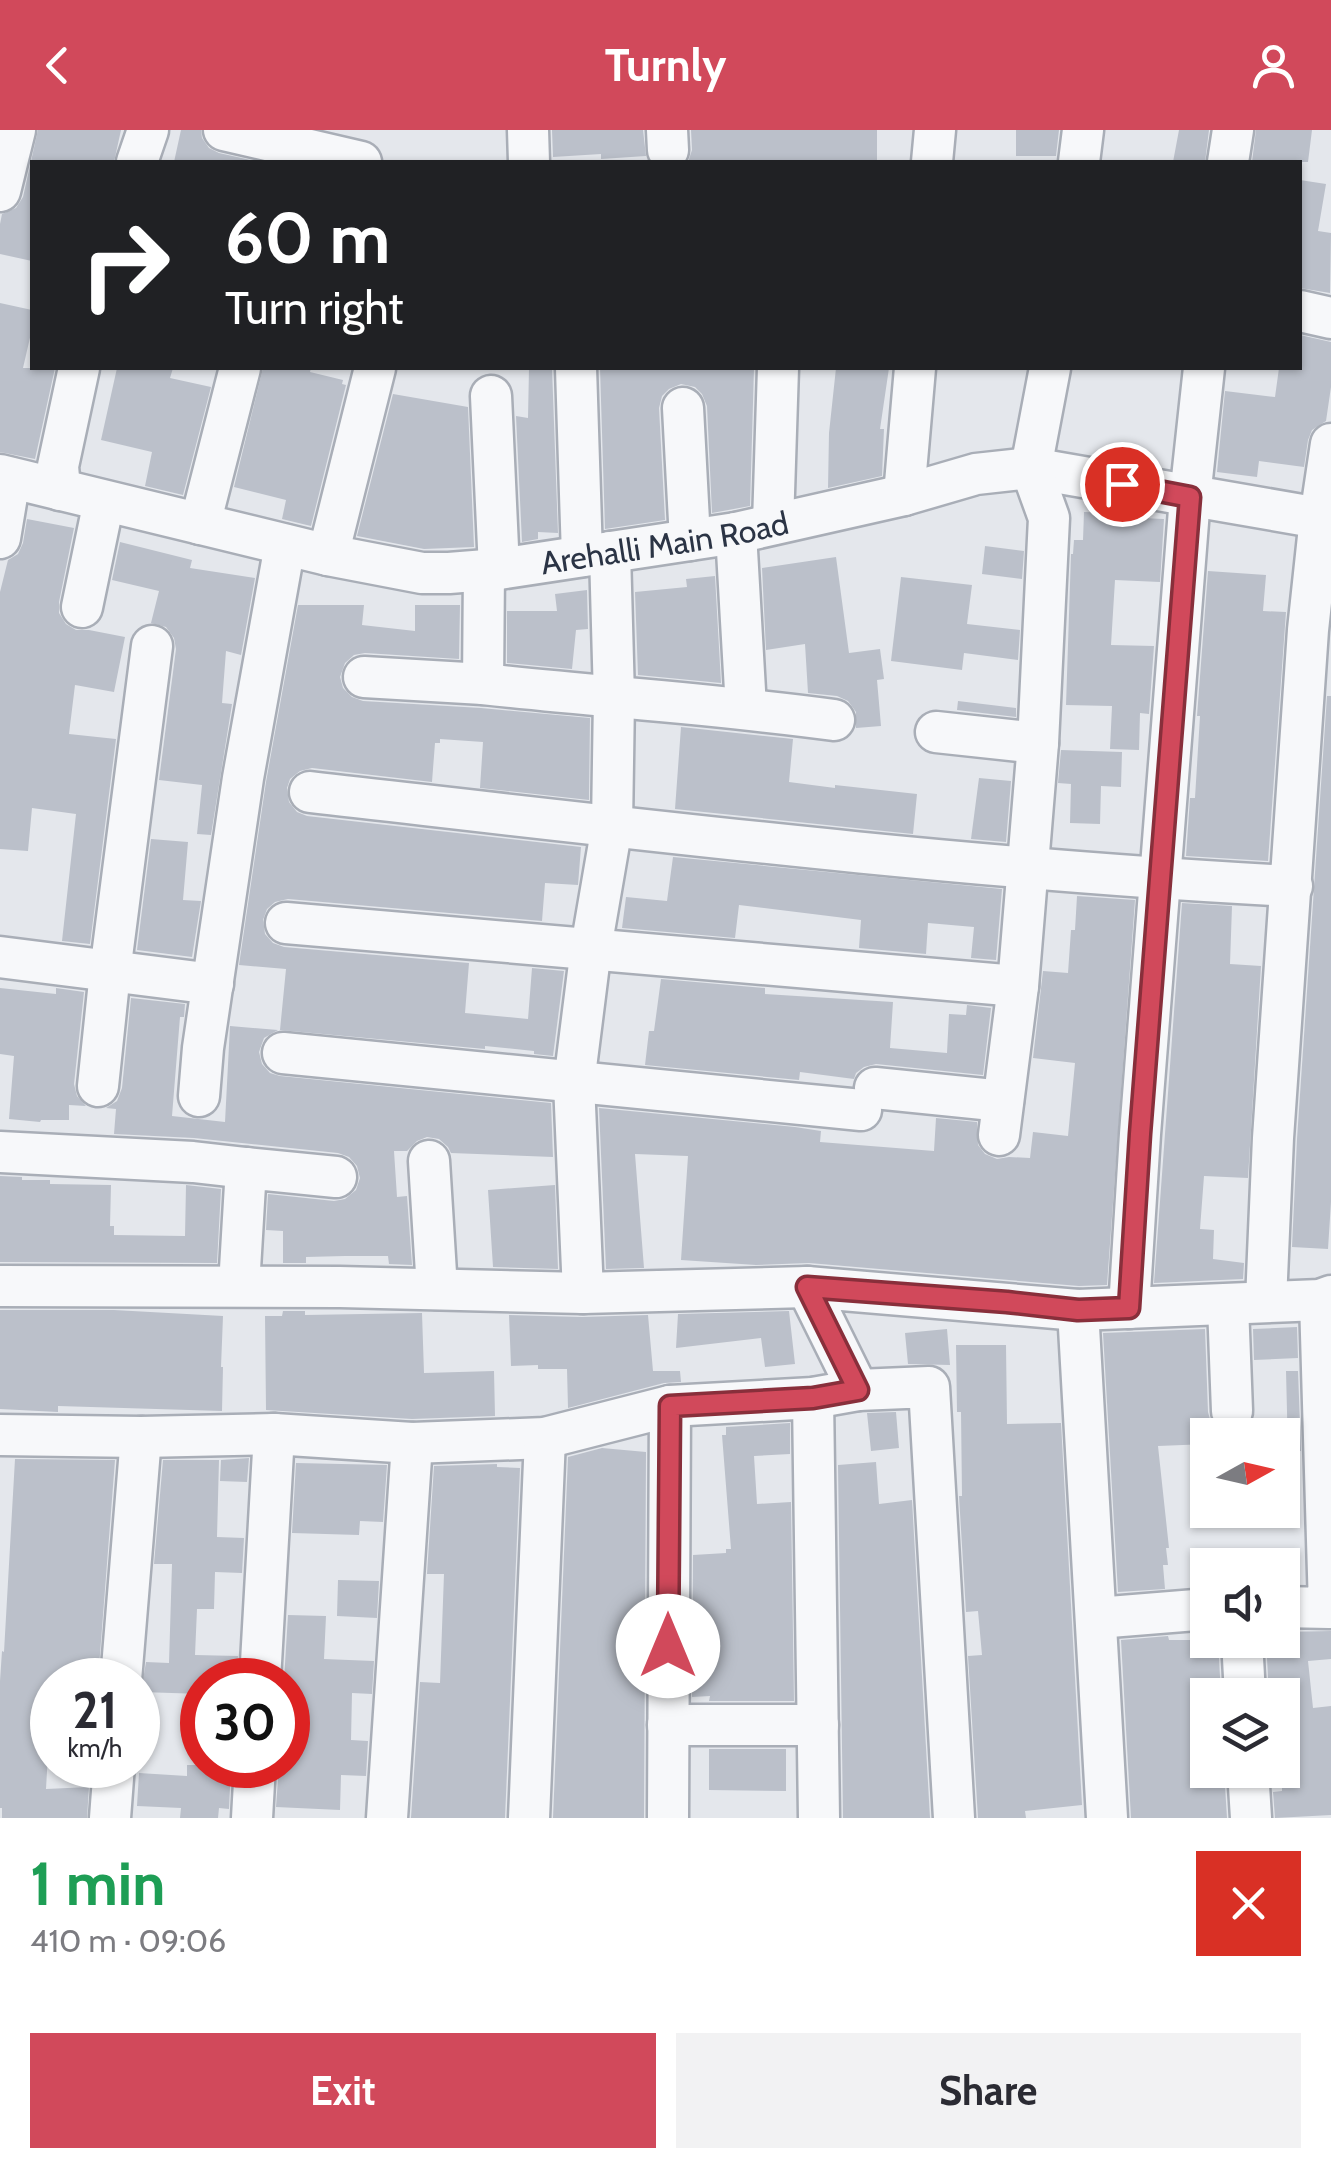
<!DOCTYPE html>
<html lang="en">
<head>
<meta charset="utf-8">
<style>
	:root { --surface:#fff; --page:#f2f2f3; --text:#2b2b33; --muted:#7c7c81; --accent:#d1495b }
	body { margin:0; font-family:Cabin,sans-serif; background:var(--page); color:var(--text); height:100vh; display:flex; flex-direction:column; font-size:38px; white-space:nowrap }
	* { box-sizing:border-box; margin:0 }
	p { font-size:32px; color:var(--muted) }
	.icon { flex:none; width:55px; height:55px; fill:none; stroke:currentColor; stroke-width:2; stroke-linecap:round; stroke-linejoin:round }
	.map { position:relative; height:1688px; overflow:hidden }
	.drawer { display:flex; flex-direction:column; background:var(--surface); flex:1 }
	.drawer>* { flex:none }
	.top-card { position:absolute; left:30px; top:30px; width:1272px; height:210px; border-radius:0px; box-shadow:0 2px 8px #0004; background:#202124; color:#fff; overflow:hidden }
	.needle { width:65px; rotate:82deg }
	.controls { position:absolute; left:1190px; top:1288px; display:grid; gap:20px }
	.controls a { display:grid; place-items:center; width:110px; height:110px; border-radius:0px; background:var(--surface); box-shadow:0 2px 8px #0004; font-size:50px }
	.speed { position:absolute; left:30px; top:1528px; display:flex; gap:20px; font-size:50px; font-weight:700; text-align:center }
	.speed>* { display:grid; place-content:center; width:130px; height:130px; border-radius:50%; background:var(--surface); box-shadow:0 2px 8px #0004; line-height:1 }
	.speed small { font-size:25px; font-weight:400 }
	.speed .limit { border:15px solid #d22; background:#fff; color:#111 }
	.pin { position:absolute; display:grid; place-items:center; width:85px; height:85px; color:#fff; margin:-42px; border:5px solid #fff; border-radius:50%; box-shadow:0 2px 10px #0007 }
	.me { position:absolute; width:110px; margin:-55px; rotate:0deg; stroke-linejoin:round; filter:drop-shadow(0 0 8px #0008) }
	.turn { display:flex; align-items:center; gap:35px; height:210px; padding:0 30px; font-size:45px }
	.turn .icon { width:130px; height:130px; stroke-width:2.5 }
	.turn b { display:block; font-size:70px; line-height:85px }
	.round { display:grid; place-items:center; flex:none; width:105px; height:105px; border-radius:0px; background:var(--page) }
	.overview { display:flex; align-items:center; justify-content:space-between; height:170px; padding:0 30px }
	h1 { font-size:60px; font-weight:700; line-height:75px; color:#1e9e55 }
	.button { display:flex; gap:20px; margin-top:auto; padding:20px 30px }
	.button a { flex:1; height:115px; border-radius:0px; background:var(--accent); color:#fff; font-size:40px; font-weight:700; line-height:115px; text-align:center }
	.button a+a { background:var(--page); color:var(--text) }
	header { display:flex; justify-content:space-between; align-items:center; height:130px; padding:0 30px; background:var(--accent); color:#fff; font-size:45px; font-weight:700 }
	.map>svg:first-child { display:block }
	.building { fill:#bbc0ca }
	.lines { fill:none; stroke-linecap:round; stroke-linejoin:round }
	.minor-casing { stroke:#a9aeb7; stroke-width:45 }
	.minor { stroke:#f7f8fa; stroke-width:40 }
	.route-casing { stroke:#882f3b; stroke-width:25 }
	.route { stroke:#d1495b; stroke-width:18 }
	.labels { text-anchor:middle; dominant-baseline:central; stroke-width:8; stroke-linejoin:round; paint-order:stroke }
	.street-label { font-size:32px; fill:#2b3445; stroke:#f4f6f9 }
</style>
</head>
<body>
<header><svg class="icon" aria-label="back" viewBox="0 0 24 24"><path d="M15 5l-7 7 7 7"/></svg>Turnly<svg class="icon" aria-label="person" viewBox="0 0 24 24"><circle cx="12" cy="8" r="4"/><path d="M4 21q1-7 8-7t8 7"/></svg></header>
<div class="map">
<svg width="1331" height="1688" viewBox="0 0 1331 1688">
	<rect width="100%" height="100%" fill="#e4e7ec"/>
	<path class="building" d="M 38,0 L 121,0 L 114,32 L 32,32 L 32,131 L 0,124 L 0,94 L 2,84 L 16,78 L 23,67 Z
		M 181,0 L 201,0 L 202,8 L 209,18 L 219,23 L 259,32 L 174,32 Z
		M 552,0 L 643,0 L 646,26 L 601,29 L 601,24 L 553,27 Z
		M 691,0 L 877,0 L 877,32 L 688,32 L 692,20 Z
		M 1016,0 L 1059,0 L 1056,26 L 1016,26 Z
		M 1179,0 L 1209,0 L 1205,32 L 1173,32 Z
		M 1256,0 L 1312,0 L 1308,32 L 1252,32 Z
		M 1300,50 L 1326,54 L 1318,101 L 1331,103 L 1330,163 L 1300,158 Z
		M 0,173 L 32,180 L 32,199 L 23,238 L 55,238 L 35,329 L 0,322 Z
		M 1300,205 L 1331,212 L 1331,257 L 1326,291 L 1312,300 L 1308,310 L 1304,337 L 1259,331 L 1257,347 L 1217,342 L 1225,261 L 1275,267 L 1279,238 L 1300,238 Z
		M 117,238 L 173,238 L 170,248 L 211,257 L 183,365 L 145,356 L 152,322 L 101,310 Z
		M 263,238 L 311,238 L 310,242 L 343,250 L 342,254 L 346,255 L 311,396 L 282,389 L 286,370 L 234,357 Z
		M 529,238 L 552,238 L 558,403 L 538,402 L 538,409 L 522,412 L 516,286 L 528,288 Z
		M 600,238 L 754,238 L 750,376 L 712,383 L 707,276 L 702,264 L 695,257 L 681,254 L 669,259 L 662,266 L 659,278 L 665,390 L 605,399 Z
		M 836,238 L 889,238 L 880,299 L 884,299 L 882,346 L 828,358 L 829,303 Z
		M 393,264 L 468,277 L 474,417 L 424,419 L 357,406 Z
		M 1084,382 L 1120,383 L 1119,387 L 1164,389 L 1160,452 L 1115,450 L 1111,515 L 1154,516 L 1149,584 L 1140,583 L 1139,620 L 1110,619 L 1112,576 L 1066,575 L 1071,424 L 1073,424 L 1074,410 L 1083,410 Z
		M 27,389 L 74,398 L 59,472 L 59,483 L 66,494 L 76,500 L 89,500 L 125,507 L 114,562 L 75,555 L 69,604 L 116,609 L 90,814 L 62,811 L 76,684 L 32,678 L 28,721 L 0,719 L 0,462 L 8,430 L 18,424 L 23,413 Z
		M 120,412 L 192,430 L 190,438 L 255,448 L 241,525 L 226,521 L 222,573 L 232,574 L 211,705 L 197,704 L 202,655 L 159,650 L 176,519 L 174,508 L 166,497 L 151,493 L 159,461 L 112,450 Z
		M 985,416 L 1024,421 L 1022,449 L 982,444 Z
		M 836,427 L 849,523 L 880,519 L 884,549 L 877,550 L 881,596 L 856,598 L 856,582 L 848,571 L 837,566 L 808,563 L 805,514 L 766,520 L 762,438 Z
		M 1208,441 L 1266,445 L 1263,481 L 1286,482 L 1268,731 L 1186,726 L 1190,668 L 1195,668 L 1200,586 L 1197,586 Z
		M 715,446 L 721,553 L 638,545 L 635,462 L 687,457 L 686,449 Z
		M 901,447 L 972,455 L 967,494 L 1020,500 L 1018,530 L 964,523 L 962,540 L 891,531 Z
		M 587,460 L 588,499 L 576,500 L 572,539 L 507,533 L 507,481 L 557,481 L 555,464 Z
		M 298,475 L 364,475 L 362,495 L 415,501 L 415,475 L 460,475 L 459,529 L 365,523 L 354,525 L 345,533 L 340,547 L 343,558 L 352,567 L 363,571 L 481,578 L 590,588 L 589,670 L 480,658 L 483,612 L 440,609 L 440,613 L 435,613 L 432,652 L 312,638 L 300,641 L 290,649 L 287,658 L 289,672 L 297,682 L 307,686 L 581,717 L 578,755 L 545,753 L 542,791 L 288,769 L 275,772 L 267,779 L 263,790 L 265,804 L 273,813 L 284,817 L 469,833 L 465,883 L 528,889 L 532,838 L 564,841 L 553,926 L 534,924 L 534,921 L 485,916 L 485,919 L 280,900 L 286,839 L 239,835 L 266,652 Z
		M 1327,566 L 1331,566 L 1331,1072 L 1328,1119 L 1292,1117 L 1297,1009 Z
		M 958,571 L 1016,578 L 1016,587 L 957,580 Z
		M 681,597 L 793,609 L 789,652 L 835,658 L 835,655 L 917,664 L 913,704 L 675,679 Z
		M 1061,620 L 1122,622 L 1121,657 L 1101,656 L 1100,694 L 1070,693 L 1071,654 L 1058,653 Z
		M 979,648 L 1011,651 L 1006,712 L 971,709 Z
		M 151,709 L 188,712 L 183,770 L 201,771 L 192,827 L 137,820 Z
		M 673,727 L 1002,759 L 996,830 L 971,828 L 974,797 L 928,793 L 926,824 L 859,818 L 861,790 L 739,775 L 735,808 L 622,798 L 626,767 L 667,771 Z
		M 1077,766 L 1135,770 L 1107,1155 L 1079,1156 L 809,1133 L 756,1135 L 681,1130 L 688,1026 L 635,1024 L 644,1138 L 606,1139 L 599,978 L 795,997 L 821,1001 L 820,1012 L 934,1021 L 936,988 L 977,992 L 978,1015 L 985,1024 L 997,1029 L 1009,1027 L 1030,1028 L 1033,1002 L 1068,1006 L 1075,933 L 1033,928 L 1043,841 L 1068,843 L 1071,800 L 1075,800 Z
		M 1182,773 L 1232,776 L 1230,834 L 1261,836 L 1248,1048 L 1204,1046 L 1200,1099 L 1214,1100 L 1213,1129 L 1244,1133 L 1243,1149 L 1154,1153 Z
		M 661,849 L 765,858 L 765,864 L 893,872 L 890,918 L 947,923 L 949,884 L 966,885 L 967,875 L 991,878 L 983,945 L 876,934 L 864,937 L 856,943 L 854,949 L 800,942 L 799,950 L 645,935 L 649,901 L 654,901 Z
		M 0,858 L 56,864 L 56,858 L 84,862 L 74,954 L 77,966 L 86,976 L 69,975 L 69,990 L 41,990 L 40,992 L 9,989 L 14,926 L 0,924 Z
		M 131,868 L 185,874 L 184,887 L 180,887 L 172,986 L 225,992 L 230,896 L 278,900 L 264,908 L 259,922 L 262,934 L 270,943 L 280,946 L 551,973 L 553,1027 L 451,1023 L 448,1017 L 439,1009 L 427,1007 L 417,1011 L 407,1021 L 394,1021 L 397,1067 L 407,1066 L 412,1135 L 389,1134 L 388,1126 L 345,1126 L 306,1127 L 306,1133 L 283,1133 L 283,1101 L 266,1100 L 268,1064 L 334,1071 L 345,1069 L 356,1060 L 360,1048 L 357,1036 L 349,1027 L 338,1023 L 194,1008 L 114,1004 L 116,979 L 106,978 L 117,971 L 122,958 Z
		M 0,1046 L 22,1047 L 22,1050 L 50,1050 L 50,1054 L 111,1055 L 110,1096 L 114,1096 L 114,1105 L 185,1106 L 186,1055 L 221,1059 L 217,1133 L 0,1132 Z
		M 555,1055 L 558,1139 L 493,1137 L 488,1060 Z
		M 0,1180 L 114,1180 L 223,1186 L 221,1237 L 223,1237 L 222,1281 L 58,1276 L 58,1282 L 0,1279 Z
		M 283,1181 L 305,1181 L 305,1185 L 422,1183 L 424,1243 L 494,1241 L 495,1286 L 412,1289 L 266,1280 L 265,1186 L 282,1186 Z
		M 789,1181 L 795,1234 L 765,1237 L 761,1208 L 676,1218 L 678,1184 Z
		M 509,1185 L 582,1187 L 648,1185 L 653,1241 L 680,1241 L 681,1252 L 664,1253 L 568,1278 L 567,1239 L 538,1239 L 538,1235 L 511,1236 Z
		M 1297,1197 L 1298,1228 L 1254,1230 L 1253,1199 Z
		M 947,1199 L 950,1235 L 908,1234 L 905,1203 Z
		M 1205,1199 L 1208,1282 L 1211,1293 L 1221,1302 L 1221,1305 L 1208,1305 L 1208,1314 L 1158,1316 L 1169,1418 L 1166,1418 L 1168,1435 L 1163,1435 L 1165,1459 L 1118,1462 L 1103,1203 Z
		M 956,1215 L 1006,1215 L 1007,1294 L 1061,1293 L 1082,1675 L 1025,1681 L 1026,1688 L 978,1688 L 968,1526 L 982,1525 L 978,1481 L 966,1482 L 959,1366 L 962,1366 L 961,1282 L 957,1282 Z
		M 1286,1241 L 1298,1241 L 1301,1321 L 1288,1322 Z
		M 896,1282 L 899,1318 L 871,1321 L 867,1283 Z
		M 790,1293 L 790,1324 L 754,1326 L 757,1374 L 791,1372 L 794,1571 L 709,1571 L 710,1566 L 692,1567 L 693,1425 L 726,1423 L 726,1419 L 731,1419 L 722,1305 L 726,1305 L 726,1297 Z
		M 602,1318 L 646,1322 L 644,1688 L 553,1688 L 568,1327 Z
		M 249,1328 L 247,1352 L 220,1351 L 221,1330 Z
		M 15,1329 L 115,1330 L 98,1550 L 50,1550 L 50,1552 L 44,1552 L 41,1623 L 48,1624 L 46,1659 L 89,1657 L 87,1688 L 2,1688 L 2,1678 L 0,1678 L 0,1551 L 2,1521 L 4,1522 Z
		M 163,1330 L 219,1330 L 217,1407 L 244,1408 L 242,1443 L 215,1442 L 214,1479 L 197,1479 L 195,1525 L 238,1526 L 236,1550 L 202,1550 L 202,1564 L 141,1562 L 146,1532 L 169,1533 L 172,1434 L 154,1434 Z
		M 876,1332 L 879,1374 L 912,1370 L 930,1688 L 843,1688 L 838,1335 Z
		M 296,1333 L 387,1335 L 383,1392 L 360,1391 L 359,1405 L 292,1403 Z
		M 497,1334 L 497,1337 L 520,1338 L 505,1688 L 411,1688 L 420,1552 L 440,1553 L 444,1444 L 427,1444 L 434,1336 Z
		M 338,1450 L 379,1451 L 377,1488 L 337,1486 Z
		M 288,1485 L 326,1486 L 324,1529 L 374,1531 L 372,1564 L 352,1563 L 351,1610 L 368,1611 L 366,1646 L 341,1645 L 340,1680 L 276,1677 L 279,1635 L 288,1635 L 288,1550 L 284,1550 Z
		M 1331,1501 L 1331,1529 L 1308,1531 L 1313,1578 L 1331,1576 L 1331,1685 L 1275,1688 L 1273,1662 L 1282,1661 L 1282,1565 L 1269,1565 L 1266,1510 L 1282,1510 L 1282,1502 Z
		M 1168,1506 L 1169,1510 L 1218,1510 L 1221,1565 L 1208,1565 L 1208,1640 L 1224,1640 L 1227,1688 L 1131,1688 L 1121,1510 Z
		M 709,1619 L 786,1619 L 786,1661 L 709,1660 Z
		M 187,1635 L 231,1635 L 229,1679 L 219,1678 L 218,1688 L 180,1688 L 181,1678 L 137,1676 L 139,1643 L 187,1646 Z"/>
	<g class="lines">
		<g class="minor-casing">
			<g id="minor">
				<path d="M 224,0 L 361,32"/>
				<path d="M 528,0 L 529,32"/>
				<path d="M 667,0 L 668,20"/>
				<path d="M 137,32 L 148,0"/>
				<path d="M 932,32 L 935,0"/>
				<path d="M 1079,32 L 1083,0"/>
				<path d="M 1228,32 L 1233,0"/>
				<path d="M 0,61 L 15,0"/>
				<path d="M 1300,181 L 1331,188"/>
				<path d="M 576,238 L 582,426"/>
				<path d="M 491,266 L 499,439"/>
				<path d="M 683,278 L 690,410"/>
				<path id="s1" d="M 0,345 L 328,425 L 422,443 L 449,443 L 499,439 L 736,403 L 904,365 L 976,344 L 1031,338 L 1331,390"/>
				<path d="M 60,360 L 58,336 L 79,238"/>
				<path d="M 904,365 L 915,238"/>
				<path d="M 200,394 L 240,238"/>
				<path d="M 773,394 L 778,238"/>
				<path d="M 736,403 L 746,578"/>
				<path d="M 0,408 L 10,348"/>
				<path d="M 328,425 L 375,238"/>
				<path d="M 484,440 L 483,554 C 600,567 717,574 834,590"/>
				<path d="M 82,477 L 104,371"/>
				<path d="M 364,547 L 483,554"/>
				<path d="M 936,602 L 1038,613"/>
				<path d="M 310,662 C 637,699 963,739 1292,756"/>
				<path d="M 286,793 L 1018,856"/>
				<path d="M 0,827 L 213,854"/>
				<path d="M 283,923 L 861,980"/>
				<path d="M 98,956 L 110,842 L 152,516"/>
				<path d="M 875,958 L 1003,971"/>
				<path d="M 199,966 L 203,918 L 243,648 L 285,415"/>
				<path d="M 999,1005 L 1018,856 L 1038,613 L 1049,388 L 1031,338 L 1050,238"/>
				<path d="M 0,1022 L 193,1032 L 246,1038"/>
				<path d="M 429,1031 L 437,1159"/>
				<path d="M 0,1156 L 340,1157 L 583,1163 L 807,1157"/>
				<path d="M 239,1156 L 246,1038 L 336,1047"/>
				<path d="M 583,1163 L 574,953 L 591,818 L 612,696 L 614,568 L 610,422"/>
				<path d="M 1266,1171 L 1273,1008 L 1308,500 L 1320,388 L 1331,314"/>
				<path d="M 1228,1175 L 1232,1281"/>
				<path d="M 1129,1178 L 1140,1004 L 1190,367 L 1204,238"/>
				<path d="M 1078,1180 L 1107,1688"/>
				<path d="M 858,1260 L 929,1257 L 954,1688"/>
				<path d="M 813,1268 L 819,1688"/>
				<path d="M 0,1305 L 141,1307 L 274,1304 L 412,1313 L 545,1308 L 670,1276 L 813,1268 L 858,1260 L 807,1157 L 1078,1180 L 1320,1170 L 1331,1166"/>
				<path d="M 1282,1477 L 1329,1478 L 1320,1170"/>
				<path d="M 1097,1488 L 1208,1479"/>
				<path d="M 1242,1510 L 1245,1565"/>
				<path d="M 121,1550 L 141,1307"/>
				<path d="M 260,1550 L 274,1304"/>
				<path d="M 668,1595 L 818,1595"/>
				<path d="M 1248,1640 L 1251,1688"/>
				<path d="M 110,1688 L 114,1635"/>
				<path d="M 252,1688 L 255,1635"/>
				<path d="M 387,1688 L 412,1313"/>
				<path d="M 529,1688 L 545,1308"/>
				<path d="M 668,1688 L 670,1276"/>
			</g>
		</g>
		<use href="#minor" class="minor"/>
	</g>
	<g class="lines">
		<g class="route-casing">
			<path id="route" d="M 668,1516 L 670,1276 L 813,1268 L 858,1260 L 807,1157 L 1007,1172 L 1078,1180 L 1129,1178 L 1140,1004 L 1190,367 L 1122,354"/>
		</g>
		<use href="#route" class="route"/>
	</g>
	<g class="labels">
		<g class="street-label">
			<text stroke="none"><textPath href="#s1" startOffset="678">Arehalli Main Road</textPath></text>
		</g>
	</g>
</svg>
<div class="controls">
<a><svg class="needle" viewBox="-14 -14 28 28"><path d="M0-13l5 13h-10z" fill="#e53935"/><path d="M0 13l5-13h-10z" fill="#7c7c81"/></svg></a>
<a><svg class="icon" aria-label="sound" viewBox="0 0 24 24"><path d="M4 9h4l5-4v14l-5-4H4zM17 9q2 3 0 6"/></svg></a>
<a><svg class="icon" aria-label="layers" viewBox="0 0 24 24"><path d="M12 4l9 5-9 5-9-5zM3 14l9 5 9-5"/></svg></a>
</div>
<div class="speed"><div>21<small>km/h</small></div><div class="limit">30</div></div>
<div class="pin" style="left:1122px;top:354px;background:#d93025"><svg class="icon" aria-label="arrive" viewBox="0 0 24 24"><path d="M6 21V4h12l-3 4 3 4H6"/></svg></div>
<svg class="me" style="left:668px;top:1516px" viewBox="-20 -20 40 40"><circle r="19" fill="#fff"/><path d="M0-13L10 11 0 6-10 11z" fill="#d1495b"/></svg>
<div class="top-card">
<div class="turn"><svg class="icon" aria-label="right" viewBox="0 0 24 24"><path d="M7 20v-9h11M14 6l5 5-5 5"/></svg><div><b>60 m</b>Turn right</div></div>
</div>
</div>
<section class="drawer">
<div class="overview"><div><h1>1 min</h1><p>410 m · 09:06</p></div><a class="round" style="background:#d93025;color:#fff"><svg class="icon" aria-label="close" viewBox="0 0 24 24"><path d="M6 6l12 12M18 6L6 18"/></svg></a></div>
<div class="button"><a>Exit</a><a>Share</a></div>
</section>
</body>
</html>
